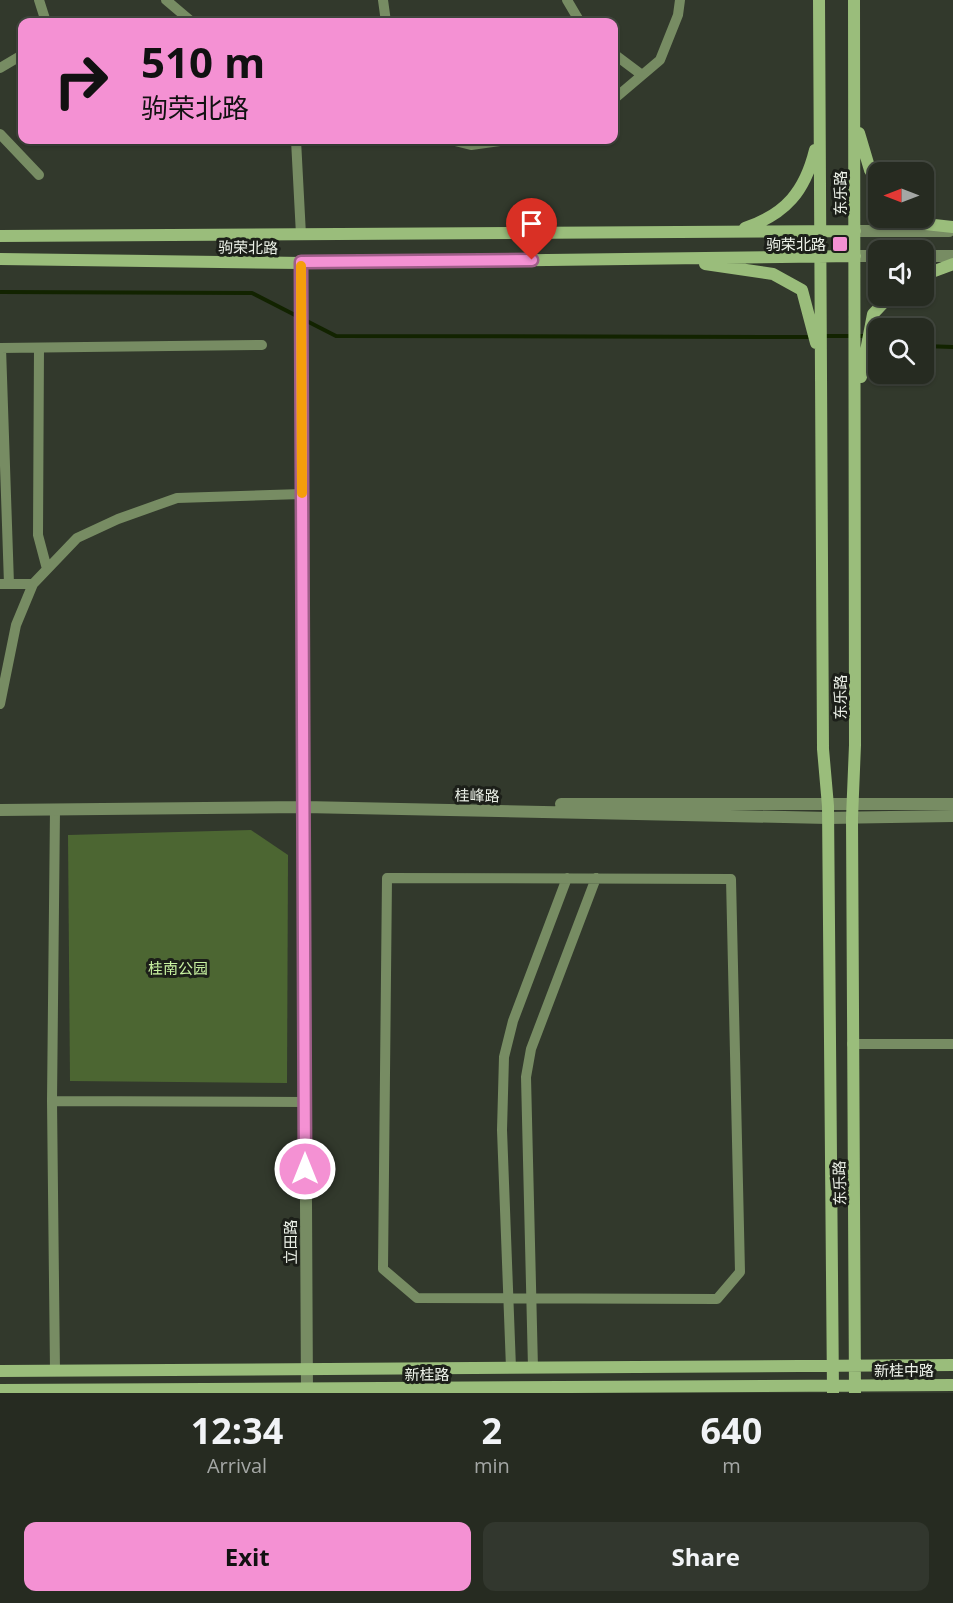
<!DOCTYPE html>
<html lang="en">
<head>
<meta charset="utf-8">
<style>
	:root { --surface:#262b21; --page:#32372e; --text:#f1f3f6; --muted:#a4a7a5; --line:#42473f; --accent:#f491d3 }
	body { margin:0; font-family:"Open Sans","Noto Sans SC",sans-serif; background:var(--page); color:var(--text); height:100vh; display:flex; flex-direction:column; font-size:22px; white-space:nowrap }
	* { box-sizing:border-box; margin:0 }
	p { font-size:20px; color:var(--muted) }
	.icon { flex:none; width:33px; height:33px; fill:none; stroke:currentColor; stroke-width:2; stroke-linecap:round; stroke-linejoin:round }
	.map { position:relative; height:1393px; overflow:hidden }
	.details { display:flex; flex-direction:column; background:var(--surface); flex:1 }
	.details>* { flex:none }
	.banner { position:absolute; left:18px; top:18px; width:600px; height:126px; border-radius:12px; box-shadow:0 2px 4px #0004,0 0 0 2px var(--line); background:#f491d3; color:#111; overflow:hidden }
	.needle { width:39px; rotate:270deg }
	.tools { position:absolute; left:868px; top:162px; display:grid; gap:12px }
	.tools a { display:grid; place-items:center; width:66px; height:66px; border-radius:12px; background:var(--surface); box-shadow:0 2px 4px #0004,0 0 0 2px var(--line); font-size:30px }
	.pin { position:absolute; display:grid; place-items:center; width:51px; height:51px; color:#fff; margin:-62px -26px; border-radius:50% 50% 50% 0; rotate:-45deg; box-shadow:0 0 6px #0007 }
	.pin .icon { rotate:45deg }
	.me { position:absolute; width:66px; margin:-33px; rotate:0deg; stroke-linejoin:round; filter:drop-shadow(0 0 4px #0008) }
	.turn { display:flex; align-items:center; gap:21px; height:126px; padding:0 24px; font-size:27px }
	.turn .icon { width:78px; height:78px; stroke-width:2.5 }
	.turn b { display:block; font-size:42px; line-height:51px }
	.eta { display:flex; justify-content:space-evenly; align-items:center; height:102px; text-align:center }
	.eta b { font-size:36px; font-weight:700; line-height:42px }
	.cta { display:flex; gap:12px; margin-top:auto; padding:12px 24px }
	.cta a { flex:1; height:69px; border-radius:12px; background:var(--accent); color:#111; font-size:24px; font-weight:700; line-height:69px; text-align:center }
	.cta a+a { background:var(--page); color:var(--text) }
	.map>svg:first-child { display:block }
	.green { fill:#4c6632 }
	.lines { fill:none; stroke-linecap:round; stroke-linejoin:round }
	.stream { stroke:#122300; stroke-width:4 }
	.minor { stroke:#778c63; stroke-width:10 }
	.tertiary { stroke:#778c63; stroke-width:12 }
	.secondary { stroke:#9abd7b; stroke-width:12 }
	.route-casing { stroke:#9f5e89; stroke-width:15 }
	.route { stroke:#f491d3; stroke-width:10 }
	.slow { stroke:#f59e0b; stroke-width:10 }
	.poi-dot { fill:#f491d3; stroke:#1c1f19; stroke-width:2 }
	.labels { text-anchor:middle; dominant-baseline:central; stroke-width:6; stroke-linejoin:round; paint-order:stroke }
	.street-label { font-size:15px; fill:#ecf1e8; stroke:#1c1f19 }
	.poi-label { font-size:15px; fill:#ecf1e8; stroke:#1c1f19; text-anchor:end }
	.park-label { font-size:15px; fill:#c9f3a2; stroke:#1c1f19 }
</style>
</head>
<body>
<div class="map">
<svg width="953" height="1393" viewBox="0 0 953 1393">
	<rect width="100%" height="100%" fill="#32392c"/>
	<path class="green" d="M 251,830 L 288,855 L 287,1083 L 70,1081 L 68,835 Z"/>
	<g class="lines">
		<path class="stream" d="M 0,292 L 252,293 L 336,336 L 811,337
			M 824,336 L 879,336
			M 924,346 L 953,347"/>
		<path class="minor" d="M 39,0 L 46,22
			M 166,0 L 192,22
			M 383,0 L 386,22
			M 567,0 L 580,22
			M 614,54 L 642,75
			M 0,68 L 22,55
			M 614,99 L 660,60 L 678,15 L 680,0
			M 0,134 L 39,175
			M 296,140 L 301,235
			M 451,140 L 471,145 L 507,140
			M 0,348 L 262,345
			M 1,348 L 9,584
			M 39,348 L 38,535 L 47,569
			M 0,584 L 33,584
			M 0,704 L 16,625 L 33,584 L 77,538 L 118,519 L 177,498 L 302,494
			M 55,809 L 52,1101 L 55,1371
			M 387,878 L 731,879 L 740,1272 L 717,1299 L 417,1298 L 383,1269 Z
			M 852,1044 L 953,1044
			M 52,1101 L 305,1102
			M 511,1368 L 502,1130 L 504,1057 L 513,1021 L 567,878
			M 533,1368 L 526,1077 L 531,1049 L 596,878"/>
		<path class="tertiary" d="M 855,231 L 949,231
			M 855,256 L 879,256
			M 924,256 L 953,256
			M 301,263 L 307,1393
			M 561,804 L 953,804
			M 0,810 L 304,807 L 828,818 L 953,816"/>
		<path class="secondary" d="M 819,0 L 823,749 L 828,806 L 833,1393
			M 854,0 L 855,745 L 852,818 L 855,1393
			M 859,133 L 870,170 L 879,185
			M 915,218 L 925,224 L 953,227
			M 745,228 C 786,214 805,191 815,150
			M 0,236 L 855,231
			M 0,259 L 301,263 L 855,256
			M 705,264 L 773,274 L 802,290 L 816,343
			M 924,275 L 953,264
			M 861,377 L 873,314 L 890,296
			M 0,1371 L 953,1365
			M 0,1390 L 953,1385"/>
	</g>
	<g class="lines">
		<g class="route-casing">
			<path id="route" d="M 305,1169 L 301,262 L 532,260"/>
		</g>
		<use href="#route" class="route"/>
		<path class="slow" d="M 301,266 L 302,493"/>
	</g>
	<rect class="poi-dot" x="832" y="236" width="16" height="16" rx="3"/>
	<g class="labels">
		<g class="street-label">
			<text transform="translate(840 193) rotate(-90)">东乐路</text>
			<text transform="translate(248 247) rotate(1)">驹荣北路</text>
			<text transform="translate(840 697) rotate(-90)">东乐路</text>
			<text transform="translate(477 795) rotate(1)">桂峰路</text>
			<text transform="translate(839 1183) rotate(-91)">东乐路</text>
			<text transform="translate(290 1242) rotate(-90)">立田路</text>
			<text x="904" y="1370">新桂中路</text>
			<text x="427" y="1374">新桂路</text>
		</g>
		<g class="poi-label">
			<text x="826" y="244">驹荣北路</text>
		</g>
		<g class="park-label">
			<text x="178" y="968">桂南公园</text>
		</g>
	</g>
</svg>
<div class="tools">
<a><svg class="needle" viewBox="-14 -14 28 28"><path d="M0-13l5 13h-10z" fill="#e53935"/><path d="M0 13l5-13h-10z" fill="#a4a7a5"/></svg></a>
<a><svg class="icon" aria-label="sound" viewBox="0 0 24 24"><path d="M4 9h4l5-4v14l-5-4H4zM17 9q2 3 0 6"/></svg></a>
<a><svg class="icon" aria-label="search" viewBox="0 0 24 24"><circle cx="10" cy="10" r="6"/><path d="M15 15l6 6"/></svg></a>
</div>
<div class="pin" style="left:532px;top:260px;background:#d93025"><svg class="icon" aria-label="arrive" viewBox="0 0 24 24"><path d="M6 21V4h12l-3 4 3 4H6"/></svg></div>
<svg class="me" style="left:305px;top:1169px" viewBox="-20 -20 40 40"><circle r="17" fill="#f491d3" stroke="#fff" stroke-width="3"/><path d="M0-11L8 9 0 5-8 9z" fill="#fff"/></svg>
<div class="banner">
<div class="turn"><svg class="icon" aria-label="right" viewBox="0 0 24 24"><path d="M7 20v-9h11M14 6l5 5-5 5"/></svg><div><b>510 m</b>驹荣北路</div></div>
</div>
</div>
<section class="details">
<div class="eta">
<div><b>12:34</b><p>Arrival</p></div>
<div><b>2</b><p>min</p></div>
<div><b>640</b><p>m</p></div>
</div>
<div class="cta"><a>Exit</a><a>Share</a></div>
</section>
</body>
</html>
